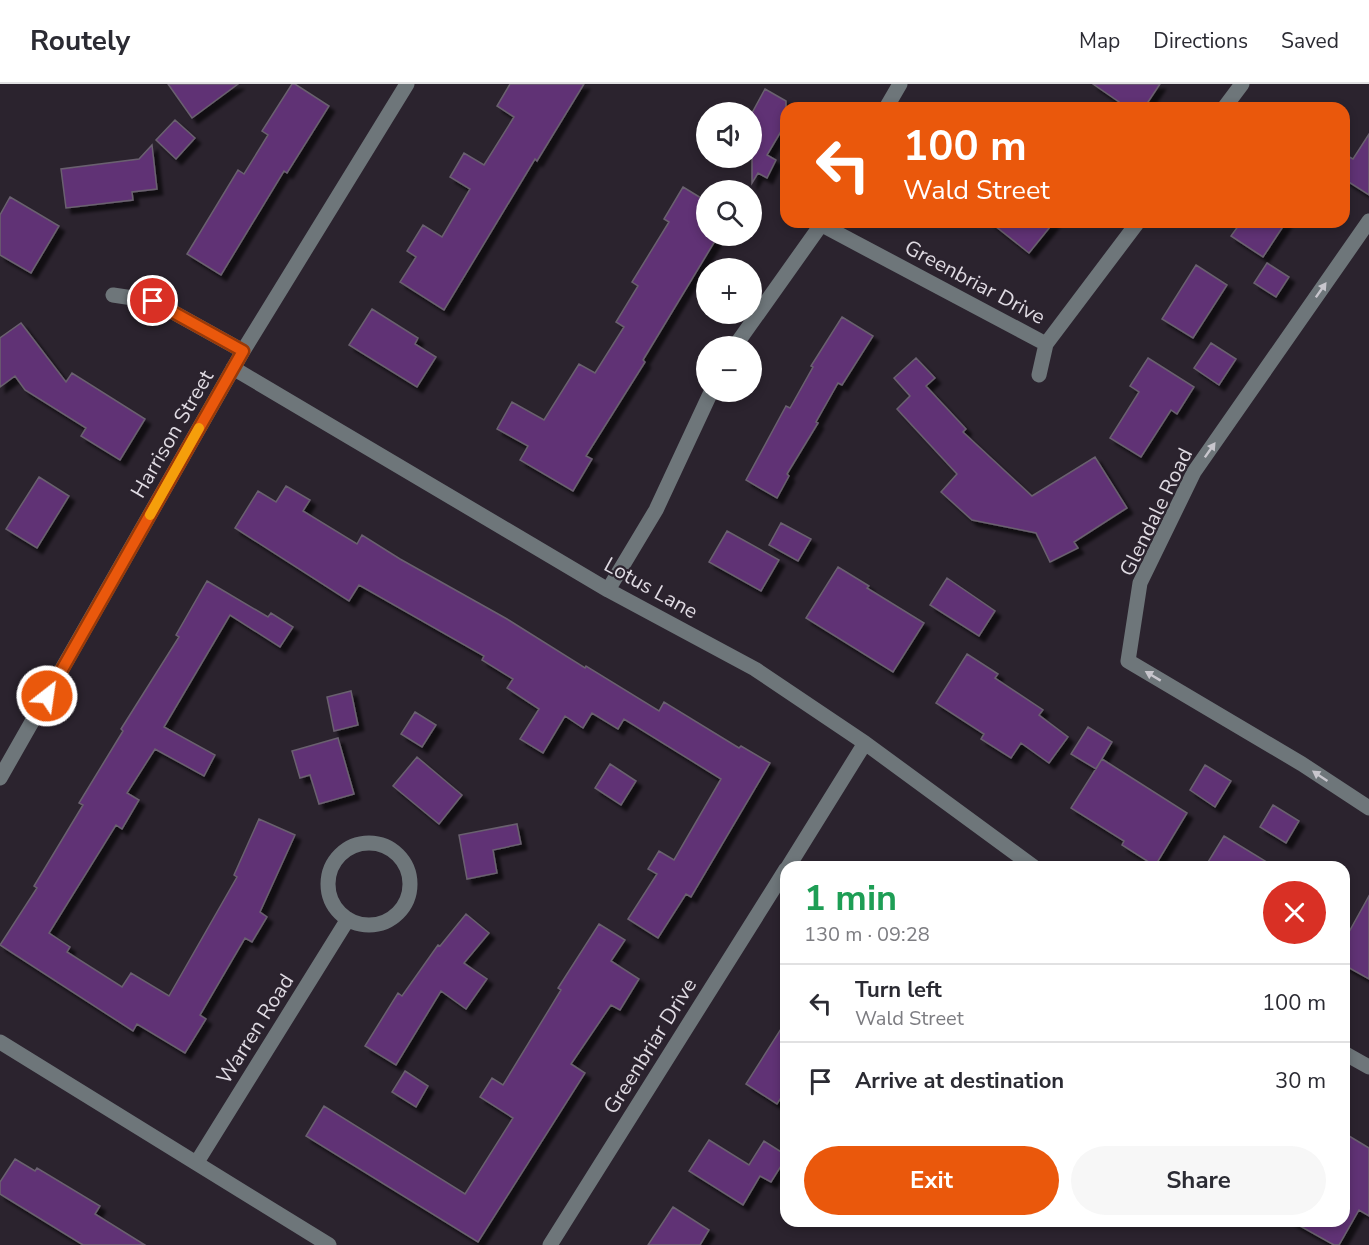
<!DOCTYPE html>
<html lang="en">
<head>
<meta charset="utf-8">
<style>
	:root { --surface:#fff; --page:#f7f7f7; --text:#2b2b33; --muted:#7c7c81; --line:#e1e1e2; --accent:#ea580c }
	body { margin:0; font-family:"Nunito Sans",sans-serif; background:var(--page); color:var(--text); height:100vh; display:flex; flex-direction:column; font-size:22px; white-space:nowrap }
	* { box-sizing:border-box; margin:0 }
	p { font-size:20px; color:var(--muted) }
	.icon { flex:none; width:33px; height:33px; fill:none; stroke:currentColor; stroke-width:2; stroke-linecap:round; stroke-linejoin:round }
	.map { position:relative; flex:1; overflow:hidden }
	.details { position:absolute; left:780px; top:777px; width:570px; height:366px; display:flex; flex-direction:column; background:var(--surface); border-radius:18px; box-shadow:0 3px 9px #0003 }
	.details>* { flex:none }
	.hud { position:absolute; left:780px; top:18px; width:570px; height:126px; border-radius:18px; box-shadow:0 3px 9px #0003; background:#ea580c; color:#fff; overflow:hidden }
	.fabs { position:absolute; left:696px; top:18px; display:grid; gap:12px }
	.fabs a { display:grid; place-items:center; width:66px; height:66px; border-radius:50%; background:var(--surface); box-shadow:0 3px 9px #0003; font-size:30px }
	.pin { position:absolute; display:grid; place-items:center; width:51px; height:51px; color:#fff; margin:-26px; border:3px solid #fff; border-radius:50%; box-shadow:0 2px 6px #0007 }
	.me { position:absolute; width:66px; margin:-33px; rotate:30deg; stroke-linejoin:round; filter:drop-shadow(0 0 4px #0008) }
	.turn { display:flex; align-items:center; gap:21px; height:126px; padding:0 24px; font-size:27px }
	.turn .icon { width:78px; height:78px; stroke-width:2.5 }
	.turn b { display:block; font-size:42px; line-height:51px }
	.round { display:grid; place-items:center; flex:none; width:63px; height:63px; border-radius:32px; background:var(--page) }
	.summary { display:flex; align-items:center; justify-content:space-between; height:102px; padding:0 24px }
	h1 { font-size:36px; font-weight:700; line-height:45px; color:#1e9e55 }
	.cta { display:flex; gap:12px; margin-top:auto; padding:12px 24px }
	.cta a { flex:1; height:69px; border-radius:36px; background:var(--accent); color:#fff; font-size:24px; font-weight:700; line-height:69px; text-align:center }
	.cta a+a { background:var(--page); color:var(--text) }
	ul { padding:0; list-style:none }
	li { display:flex; align-items:center; gap:18px; height:78px; padding:0 24px; border-top:2px solid var(--line) }
	li div { flex:1 }
	li b { display:block; font-size:22px }
	li em { font-style:normal }
	header { display:flex; align-items:center; gap:36px; box-sizing:border-box; height:84px; padding:0 30px; background:var(--surface); border-bottom:2px solid var(--line) }
	header strong { font-size:28px }
	nav { display:flex; gap:33px; margin-inline-start:auto; font-size:21px }
	.map>svg:first-child { display:block }
	.building { fill:#603274; stroke:#6a616f; stroke-width:1.5; filter:url(#shadow) }
	.lines { fill:none; stroke-linecap:round; stroke-linejoin:round }
	.minor { stroke:#6e767a; stroke-width:15 }
	.oneway { fill:#c8c6cd }
	.route-casing { stroke:#983908; stroke-width:15 }
	.route { stroke:#ea580c; stroke-width:10 }
	.slow { stroke:#f59e0b; stroke-width:10 }
	.labels { text-anchor:middle; dominant-baseline:central; stroke-width:4.5; stroke-linejoin:round; paint-order:stroke }
	.street-label { font-size:21px; fill:#dfdae2; stroke:#2b232e }
</style>
</head>
<body>
<header>
<strong>Routely</strong>
<nav><a>Map</a><a>Directions</a><a>Saved</a></nav>
</header>
<div class="map">
<svg width="1369" height="1161" viewBox="0 0 1369 1161">
	<defs>
		<filter id="shadow"><feDropShadow dx="5.5" dy="5.5" stdDeviation="1.5" flood-color="#0009"/></filter>
	</defs>
	<rect width="100%" height="100%" fill="#2b232e"/>
	<path class="building" d="M 168,0 L 238,0 L 192,34 Z
		M 292,0 L 295,0 L 329,22 L 287,89 L 284,87 L 221,191 L 187,170 L 238,86 L 244,90 L 268,51 L 262,47 Z
		M 510,0 L 584,0 L 537,77 L 535,75 L 444,226 L 400,198 L 416,173 L 407,167 L 423,141 L 442,153 L 470,105 L 450,93 L 464,69 L 484,81 L 514,33 L 497,22 Z
		M 1093,0 L 1160,0 L 1144,24 L 1128,24 Z
		M 765,5 L 786,17 L 786,39 L 767,71 L 776,76 L 767,94 L 758,89 L 752,99 L 752,29 Z
		M 175,36 L 195,54 L 176,75 L 156,56 Z
		M 1369,50 L 1369,111 L 1344,95 L 1344,70 L 1353,75 Z
		M 152,61 L 157,105 L 132,108 L 133,116 L 66,124 L 61,85 L 139,75 Z
		M 683,103 L 706,117 L 706,152 L 718,152 L 643,276 L 645,278 L 586,372 L 592,375 L 573,407 L 520,376 L 528,362 L 497,345 L 512,318 L 544,336 L 579,280 L 595,289 L 624,243 L 616,238 L 638,202 L 632,198 L 669,138 L 664,135 Z
		M 10,113 L 59,142 L 31,189 L 0,171 L 0,131 Z
		M 990,138 L 1054,138 L 1029,169 Z
		M 1241,138 L 1286,138 L 1263,173 L 1231,152 Z
		M 1267,179 L 1289,193 L 1276,213 L 1254,199 Z
		M 1196,181 L 1227,201 L 1193,254 L 1162,235 Z
		M 372,225 L 418,254 L 415,260 L 436,273 L 417,303 L 349,261 Z
		M 842,233 L 873,252 L 842,301 L 838,299 L 816,338 L 818,339 L 787,390 L 789,392 L 777,414 L 746,396 L 786,322 L 790,324 L 813,283 L 811,282 Z
		M 21,239 L 66,298 L 72,289 L 145,335 L 120,376 L 81,352 L 86,344 L 25,306 L 15,292 L 0,303 L 0,254 Z
		M 1211,259 L 1236,275 L 1219,301 L 1194,284 Z
		M 916,274 L 935,294 L 926,302 L 966,345 L 963,348 L 1032,412 L 1095,373 L 1127,424 L 1074,458 L 1078,464 L 1050,478 L 1036,449 L 972,436 L 941,408 L 957,390 L 897,325 L 910,312 L 894,294 Z
		M 1148,274 L 1194,303 L 1177,330 L 1171,326 L 1141,373 L 1110,354 L 1139,308 L 1130,302 Z
		M 39,393 L 69,412 L 37,464 L 6,445 Z
		M 286,402 L 310,416 L 303,427 L 357,460 L 362,451 L 400,475 L 507,535 L 585,584 L 586,582 L 659,627 L 664,618 L 739,664 L 741,662 L 770,679 L 691,813 L 686,810 L 658,854 L 628,835 L 657,790 L 648,785 L 659,767 L 674,776 L 721,695 L 624,635 L 618,645 L 592,629 L 583,644 L 565,632 L 543,669 L 520,655 L 539,625 L 507,604 L 513,595 L 482,576 L 484,572 L 359,501 L 349,517 L 235,444 L 258,407 L 276,418 Z
		M 781,439 L 811,455 L 798,477 L 769,461 Z
		M 727,447 L 779,476 L 761,507 L 709,478 Z
		M 838,483 L 869,502 L 867,504 L 924,539 L 893,588 L 806,534 Z
		M 947,494 L 995,527 L 979,552 L 930,521 Z
		M 207,497 L 268,533 L 271,529 L 293,543 L 280,563 L 230,531 L 164,643 L 215,671 L 204,692 L 155,665 L 127,709 L 139,716 L 122,745 L 116,741 L 49,849 L 70,863 L 67,868 L 122,903 L 131,889 L 169,912 L 237,793 L 234,791 L 259,735 L 295,751 L 260,828 L 267,833 L 252,858 L 245,854 L 200,931 L 206,935 L 185,969 L 137,940 L 133,947 L 0,861 L 37,804 L 34,802 L 83,721 L 79,719 L 123,647 L 121,645 L 179,553 L 176,551 Z
		M 967,570 L 998,590 L 995,594 L 1043,626 L 1039,631 L 1068,653 L 1049,679 L 1021,659 L 1011,674 L 981,655 L 984,650 L 936,619 Z
		M 351,607 L 358,641 L 334,647 L 327,613 Z
		M 415,628 L 436,641 L 422,663 L 401,650 Z
		M 1088,643 L 1112,658 L 1096,685 L 1071,670 Z
		M 338,654 L 354,710 L 319,720 L 310,691 L 300,694 L 292,667 Z
		M 417,673 L 462,711 L 439,740 L 393,702 Z
		M 1102,675 L 1187,729 L 1155,782 L 1122,761 L 1124,757 L 1071,724 Z
		M 610,680 L 636,697 L 621,721 L 595,704 Z
		M 1205,681 L 1231,697 L 1215,723 L 1190,706 Z
		M 1273,721 L 1299,737 L 1286,759 L 1260,743 Z
		M 517,740 L 521,760 L 493,766 L 497,789 L 467,795 L 459,751 Z
		M 1224,752 L 1275,783 L 1205,783 Z
		M 1369,812 L 1369,895 L 1344,881 L 1344,857 Z
		M 466,830 L 489,849 L 464,879 L 487,895 L 466,925 L 441,907 L 396,981 L 365,962 L 398,909 L 402,912 L 438,861 L 440,862 Z
		M 599,840 L 625,856 L 611,877 L 639,895 L 620,926 L 611,921 L 571,980 L 585,989 L 478,1158 L 306,1052 L 324,1022 L 465,1110 L 513,1034 L 480,1013 L 492,994 L 503,1001 L 561,906 L 558,904 Z
		M 786,937 L 786,1006 L 777,1020 L 746,1000 Z
		M 405,987 L 428,1002 L 416,1023 L 392,1008 Z
		M 1344,1049 L 1369,1064 L 1369,1132 L 1359,1126 L 1339,1161 L 1334,1161 L 1291,1137 L 1344,1137 Z
		M 709,1056 L 749,1081 L 764,1057 L 786,1071 L 786,1074 L 771,1098 L 760,1092 L 743,1121 L 689,1087 Z
		M 15,1075 L 35,1087 L 37,1084 L 100,1122 L 95,1130 L 145,1161 L 83,1161 L 0,1110 L 0,1098 Z
		M 673,1123 L 709,1146 L 700,1161 L 648,1161 Z"/>
	<g class="lines">
		<path class="minor" d="M 886,24 L 900,0
			M 1224,24 L 1242,0
			M 1369,137 L 1194,388 L 1140,499 L 1128,577 L 1302,680 L 1369,724
			M 822,141 L 1046,260 L 1138,138
			M 113,211 L 153,217 L 243,267
			M 735,262 L 823,138
			M 233,284 L 608,506 L 755,585 L 865,659 L 1034,783
			M 1039,291 L 1046,260
			M 608,506 L 656,426 L 711,308
			M 0,694 L 243,267 L 407,0
			M328 800a41 41 0 1 1 82 0a41 41 0 1 1-82 0Z
			M 788,783 L 865,659
			M 0,958 L 329,1161
			M 1344,969 L 1369,983
			M 197,1078 L 348,835
			M 550,1161 L 786,785"/>
	</g>
	<defs><path id="oneway-solid" d="M-6-.8H1V-3.2L6.5 0L1 3.2V.8H-6Z" transform="scale(1.5)"/></defs>
	<g class="oneway">
		<use href="#oneway-solid" transform="translate(1321 206) rotate(-55)"/>
		<use href="#oneway-solid" transform="translate(1210 366) rotate(-55)"/>
		<use href="#oneway-solid" transform="translate(1153 592) rotate(-149)"/>
		<use href="#oneway-solid" transform="translate(1320 692) rotate(-146)"/>
	</g>
	<g class="lines">
		<g class="route-casing">
			<path id="route" d="M 47,612 L 243,267 L 153,217"/>
		</g>
		<use href="#route" class="route"/>
		<path class="slow" d="M 150,431 L 199,344"/>
	</g>
	<g class="labels">
		<g class="street-label">
			<text transform="translate(975 198) rotate(28)">Greenbriar Drive</text>
			<text transform="translate(172 350) rotate(-60)">Harrison Street</text>
			<text transform="translate(1156 428) rotate(-64)">Glendale Road</text>
			<text transform="translate(651 504) rotate(29)">Lotus Lane</text>
			<text transform="translate(255 945) rotate(-58)">Warren Road</text>
			<text transform="translate(650 962) rotate(-58)">Greenbriar Drive</text>
		</g>
	</g>
</svg>
<div class="fabs">
<a><svg class="icon" aria-label="sound" viewBox="0 0 24 24"><path d="M4 9h4l5-4v14l-5-4H4zM17 9q2 3 0 6"/></svg></a>
<a><svg class="icon" aria-label="search" viewBox="0 0 24 24"><circle cx="10" cy="10" r="6"/><path d="M15 15l6 6"/></svg></a>
<a>+</a>
<a>−</a>
</div>
<div class="pin" style="left:153px;top:217px;background:#d93025"><svg class="icon" aria-label="arrive" viewBox="0 0 24 24"><path d="M6 21V4h12l-3 4 3 4H6"/></svg></div>
<svg class="me" style="left:47px;top:612px" viewBox="-20 -20 40 40"><circle r="17" fill="#ea580c" stroke="#fff" stroke-width="3"/><path d="M0-11L8 9 0 5-8 9z" fill="#fff"/></svg>
<div class="hud">
<div class="turn"><svg class="icon" aria-label="left" viewBox="0 0 24 24"><path d="M17 20v-9H6M10 6l-5 5 5 5"/></svg><div><b>100 m</b>Wald Street</div></div>
</div>
<section class="details">
<div class="summary"><div><h1>1 min</h1><p>130 m · 09:28</p></div><a class="round" style="background:#d93025;color:#fff"><svg class="icon" aria-label="close" viewBox="0 0 24 24"><path d="M6 6l12 12M18 6L6 18"/></svg></a></div>
<ul>
<li><svg class="icon" aria-label="left" viewBox="0 0 24 24"><path d="M17 20v-9H6M10 6l-5 5 5 5"/></svg><div><b>Turn left</b><p>Wald Street</p></div><em>100 m</em></li>
<li><svg class="icon" aria-label="arrive" viewBox="0 0 24 24"><path d="M6 21V4h12l-3 4 3 4H6"/></svg><div><b>Arrive at destination</b></div><em>30 m</em></li>
</ul>
<div class="cta"><a>Exit</a><a>Share</a></div>
</section>
</div>
</body>
</html>
